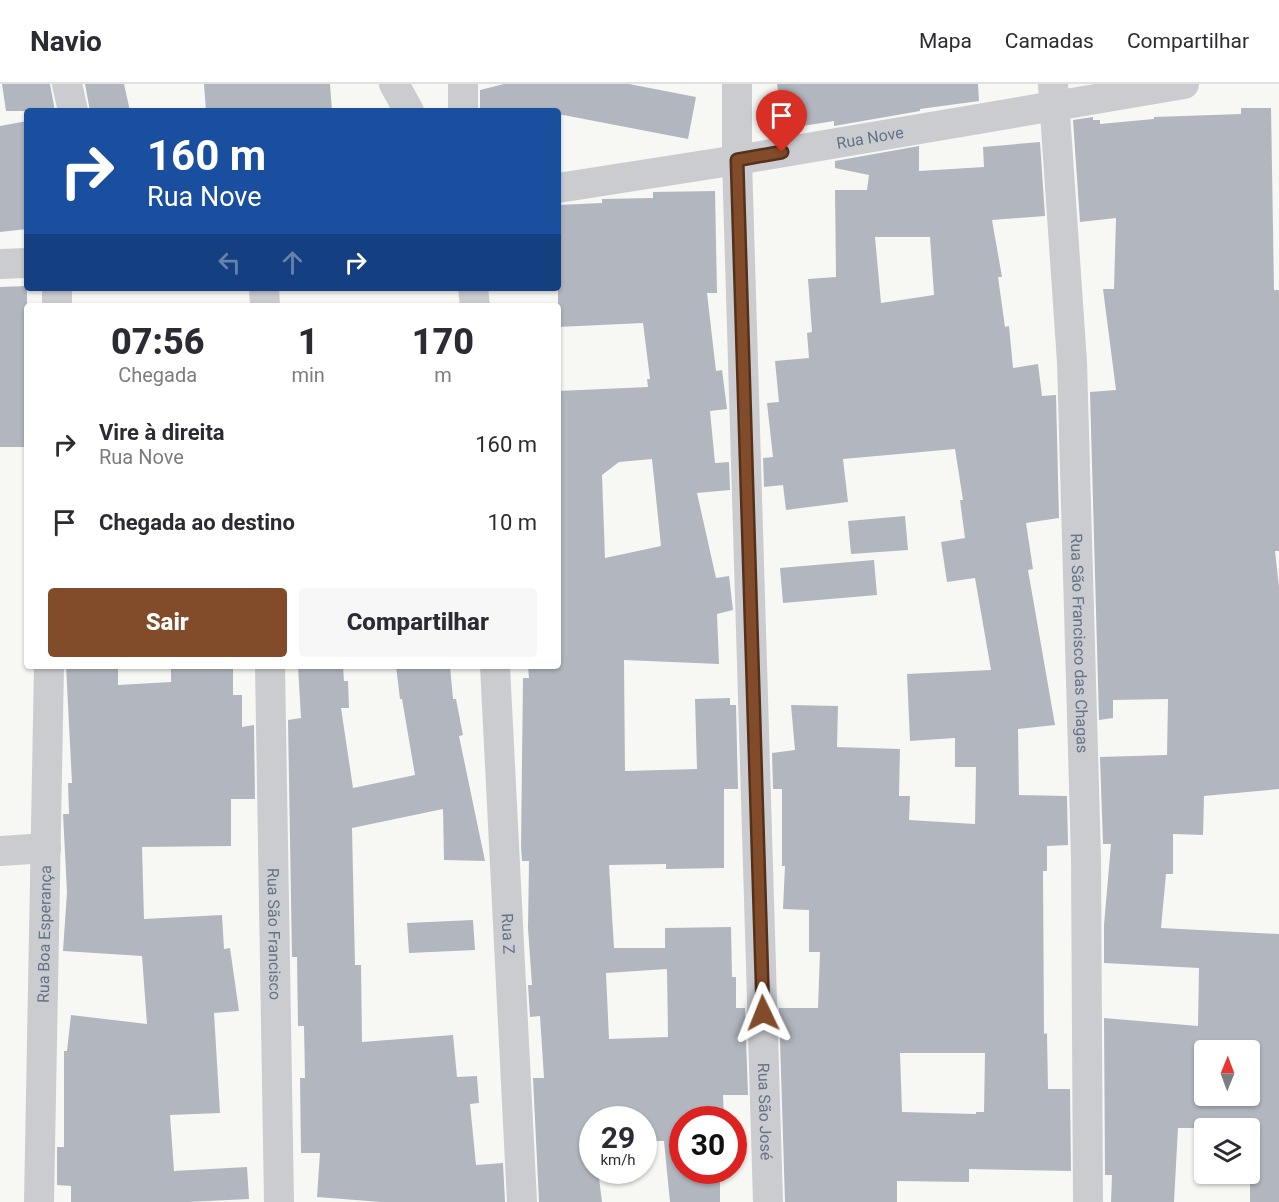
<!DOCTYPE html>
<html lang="pt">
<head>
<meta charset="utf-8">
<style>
	:root { --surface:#fff; --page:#f7f7f7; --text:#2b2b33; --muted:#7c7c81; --line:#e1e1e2; --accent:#824c2a }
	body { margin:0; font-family:Roboto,sans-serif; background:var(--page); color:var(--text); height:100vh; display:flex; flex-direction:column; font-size:22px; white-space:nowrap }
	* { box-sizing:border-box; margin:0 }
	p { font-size:20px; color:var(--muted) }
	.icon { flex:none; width:33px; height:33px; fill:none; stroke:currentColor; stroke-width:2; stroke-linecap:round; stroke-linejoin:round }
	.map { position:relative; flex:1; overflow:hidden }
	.panel { position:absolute; left:24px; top:219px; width:537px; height:366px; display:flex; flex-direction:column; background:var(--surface); border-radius:6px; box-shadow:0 2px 4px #0004 }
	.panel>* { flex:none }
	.guide { position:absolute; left:24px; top:24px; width:537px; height:183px; border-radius:6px; box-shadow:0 2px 4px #0004; background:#1a4fa0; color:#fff; overflow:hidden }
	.needle { width:39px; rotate:1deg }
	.fabs { position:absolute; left:1194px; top:956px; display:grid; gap:12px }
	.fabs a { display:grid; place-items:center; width:66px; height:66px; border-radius:6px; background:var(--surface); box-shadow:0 2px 4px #0004; font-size:30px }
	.speed { position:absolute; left:579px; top:1022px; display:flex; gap:12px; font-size:30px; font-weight:700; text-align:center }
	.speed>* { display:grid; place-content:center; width:78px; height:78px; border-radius:50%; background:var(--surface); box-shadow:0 2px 4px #0004; line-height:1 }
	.speed small { font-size:15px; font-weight:400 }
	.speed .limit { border:9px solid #d22; background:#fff; color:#111 }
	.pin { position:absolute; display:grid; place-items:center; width:51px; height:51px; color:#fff; margin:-62px -26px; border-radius:50% 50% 50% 0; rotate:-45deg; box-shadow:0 0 6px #0007 }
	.pin .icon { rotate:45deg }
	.me { position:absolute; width:66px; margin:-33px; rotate:358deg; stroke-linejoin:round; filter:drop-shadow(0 0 4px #0008) }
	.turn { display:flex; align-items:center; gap:21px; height:126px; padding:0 24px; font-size:27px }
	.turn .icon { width:78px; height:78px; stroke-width:2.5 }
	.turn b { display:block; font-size:42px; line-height:51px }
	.lanes { display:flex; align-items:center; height:57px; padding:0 24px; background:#0003; justify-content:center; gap:30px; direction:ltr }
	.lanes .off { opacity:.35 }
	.eta { display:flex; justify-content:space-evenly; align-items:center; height:102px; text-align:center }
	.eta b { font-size:36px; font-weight:800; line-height:42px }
	.primary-button { display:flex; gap:12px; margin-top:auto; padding:12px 24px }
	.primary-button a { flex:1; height:69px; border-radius:6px; background:var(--accent); color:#fff; font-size:24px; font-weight:800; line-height:69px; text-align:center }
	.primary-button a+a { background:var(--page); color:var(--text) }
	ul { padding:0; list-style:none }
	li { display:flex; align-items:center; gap:18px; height:78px; padding:0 24px }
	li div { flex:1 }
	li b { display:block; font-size:22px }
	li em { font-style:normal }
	header { display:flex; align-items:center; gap:36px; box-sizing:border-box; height:84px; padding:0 30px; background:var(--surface); border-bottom:2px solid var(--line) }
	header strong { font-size:28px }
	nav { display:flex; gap:33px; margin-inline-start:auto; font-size:21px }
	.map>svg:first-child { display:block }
	.building { fill:#b2b7bf; fill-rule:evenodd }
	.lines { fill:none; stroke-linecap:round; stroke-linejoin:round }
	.street { stroke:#caccd0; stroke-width:30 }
	.route-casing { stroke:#54311b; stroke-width:15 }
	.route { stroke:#824c2a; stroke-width:10 }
	.labels { text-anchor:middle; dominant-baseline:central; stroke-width:6; stroke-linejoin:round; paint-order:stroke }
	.street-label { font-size:16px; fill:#657287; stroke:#fff }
</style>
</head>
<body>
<header>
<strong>Navio</strong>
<nav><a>Mapa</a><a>Camadas</a><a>Compartilhar</a></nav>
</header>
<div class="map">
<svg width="1279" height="1118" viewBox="0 0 1279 1118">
	<rect width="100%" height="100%" fill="#f7f8f4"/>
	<path class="building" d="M 2,0 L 50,0 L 55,27 L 6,27 Z
		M 85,0 L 124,0 L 130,27 L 90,27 Z
		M 204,0 L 330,0 L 332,27 L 206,27 Z
		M 504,0 L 629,0 L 696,13 L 688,55 L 558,30 L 558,27 L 480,27 L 480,6 Z
		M 777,0 L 978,0 L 979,17 L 920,25 L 920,27 L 834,42 L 834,37 L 784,45 Z
		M 1241,24 L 1271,24 L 1274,206 L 1279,206 L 1279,467 L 1275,467 L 1279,503 L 1279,705 L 1204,712 L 1203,751 L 1173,750 L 1173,790 L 1166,790 L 1161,844 L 1279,850 L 1279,1118 L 1250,1118 L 1250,1044 L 1178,1044 L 1174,1118 L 1111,1118 L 1112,1091 L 1105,1091 L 1104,934 L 1198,942 L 1199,884 L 1104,879 L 1104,841 L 1111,760 L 1103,760 L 1100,673 L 1167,671 L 1168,615 L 1113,616 L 1113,634 L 1099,636 L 1090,308 L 1116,306 L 1103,205 L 1114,205 L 1116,134 L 1080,138 L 1073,36 L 1093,33 L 1093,36 L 1100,36 L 1100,40 L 1154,35 L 1154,33 L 1241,30 ZM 1204,966 L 1250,966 L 1250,1011 L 1204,1011 Z
		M 27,37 L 27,145 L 0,148 L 0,42 Z
		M 1040,58 L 1045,132 L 992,136 L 1002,193 L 998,193 L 1005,243 L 1009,242 L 1013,284 L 1038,280 L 1042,312 L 1056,311 L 1059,434 L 1026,439 L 1033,485 L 1028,486 L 1055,641 L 1018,645 L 1019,711 L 1067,712 L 1068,761 L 1047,762 L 1047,787 L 1043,787 L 1044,950 L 1047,949 L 1048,1005 L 1070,1005 L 1071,1087 L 969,1085 L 969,1098 L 897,1097 L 897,1118 L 785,1118 L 779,924 L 818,924 L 820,868 L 809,868 L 809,826 L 783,825 L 785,782 L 782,782 L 782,705 L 773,705 L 772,669 L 795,666 L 791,621 L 838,622 L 837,663 L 900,665 L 899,712 L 910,712 L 909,736 L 975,740 L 976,683 L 955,683 L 955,654 L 910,657 L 907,590 L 991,586 L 975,494 L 947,498 L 941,458 L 965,454 L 960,416 L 963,416 L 955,365 L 843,375 L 848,418 L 786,426 L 783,401 L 764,403 L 763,374 L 773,373 L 767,319 L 779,318 L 775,277 L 809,274 L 807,249 L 812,248 L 808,195 L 836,193 L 835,106 L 867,106 L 869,91 L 835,84 L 835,77 L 919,62 L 919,87 L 984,83 L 983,63 ZM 875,153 L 930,153 L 934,211 L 881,219 ZM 900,969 L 985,969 L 984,1028 L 976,1028 L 976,1030 L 902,1028 Z
		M 715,107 L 717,209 L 707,209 L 716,287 L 722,286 L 727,325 L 710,327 L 715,379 L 729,378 L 730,406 L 697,409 L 716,494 L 729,492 L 733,526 L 717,530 L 719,580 L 624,576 L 625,687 L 697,685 L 695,615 L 730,614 L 730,621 L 736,621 L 738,705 L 724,705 L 724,784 L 666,785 L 666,780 L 609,781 L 614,864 L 665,864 L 665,844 L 731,843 L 732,893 L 736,893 L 736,924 L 745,924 L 748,1011 L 723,1011 L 724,1035 L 682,1035 L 682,1086 L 720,1086 L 720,1118 L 670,1118 L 664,1057 L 644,1057 L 644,1035 L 592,1035 L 592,1086 L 598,1086 L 602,1118 L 539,1118 L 533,994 L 544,994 L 540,932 L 530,933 L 528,901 L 532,901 L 528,844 L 529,777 L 522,777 L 521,762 L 523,594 L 529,594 L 528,582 L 558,582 L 558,307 L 648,303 L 647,295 L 650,295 L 643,239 L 558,243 L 558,121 L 602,119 L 602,115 L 653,114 L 653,108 ZM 652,375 L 661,462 L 605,474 L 602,391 L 619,378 ZM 667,885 L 668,953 L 609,955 L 606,889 Z
		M 27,202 L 27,267 L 25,267 L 27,363 L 0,363 L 0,203 Z
		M 905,432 L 908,466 L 851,470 L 848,437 Z
		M 874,476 L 877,511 L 783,519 L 780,484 Z
		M 66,582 L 118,582 L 118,601 L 171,598 L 171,582 L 233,582 L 233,611 L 242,611 L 242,643 L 254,641 L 255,715 L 231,715 L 231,762 L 142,763 L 144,835 L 222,831 L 224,865 L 230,864 L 239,927 L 214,929 L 220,1029 L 170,1031 L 174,1087 L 247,1083 L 249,1115 L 188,1118 L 71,1118 L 71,1102 L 57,1101 L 57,1063 L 64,1063 L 64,967 L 67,967 L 71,931 L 147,940 L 142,872 L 63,867 L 67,808 L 63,730 L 69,730 L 68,699 L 72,699 Z
		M 298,582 L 343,582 L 344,597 L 348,597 L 349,624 L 341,624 L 353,704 L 415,691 L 402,615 L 400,615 L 396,582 L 450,582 L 453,615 L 456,615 L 463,651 L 459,652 L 485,777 L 444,776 L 443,725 L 352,744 L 355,881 L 361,881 L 362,958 L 453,951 L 457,993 L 477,992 L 479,1019 L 470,1020 L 476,1081 L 503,1079 L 505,1118 L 381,1118 L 317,1113 L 320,1069 L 301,1069 L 300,994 L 305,994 L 304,942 L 298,942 L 297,873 L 292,873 L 288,636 L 301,634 Z
		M 473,836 L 475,866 L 409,869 L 407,839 Z"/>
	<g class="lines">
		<g class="street">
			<path d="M 67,0 L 73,27"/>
			<path d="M 394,0 L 409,27"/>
			<path id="s1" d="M 737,0 L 737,76 L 768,1118"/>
			<path id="s2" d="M 1053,0 L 1072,278 L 1086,774 L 1088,1118"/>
			<path d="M 463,27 L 463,0"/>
			<path id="s3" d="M 558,104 L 737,76 L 1184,0"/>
			<path d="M 0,180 L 27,179"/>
			<path d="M 264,204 L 265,222"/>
			<path d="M 473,204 L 475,222"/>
			<path d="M 57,222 L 57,204"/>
			<path id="s4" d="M 270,582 L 279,1118"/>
			<path id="s5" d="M 495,582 L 522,1118"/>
			<path d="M 0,767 L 46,764"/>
			<path id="s6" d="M 39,1118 L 49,582"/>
		</g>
	</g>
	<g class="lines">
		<g class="route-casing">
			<path id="route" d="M 763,929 L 737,76 L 782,68"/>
		</g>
		<use href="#route" class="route"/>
	</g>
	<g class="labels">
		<g class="street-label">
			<text stroke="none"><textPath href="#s3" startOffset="316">Rua Nove</textPath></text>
			<text stroke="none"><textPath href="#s2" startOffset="560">Rua São Francisco das Chagas</textPath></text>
			<text stroke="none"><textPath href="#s6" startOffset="268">Rua Boa Esperança</textPath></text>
			<text stroke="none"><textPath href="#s4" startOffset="268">Rua São Francisco</textPath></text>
			<text stroke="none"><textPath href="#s5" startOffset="268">Rua Z</textPath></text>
			<text stroke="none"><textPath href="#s1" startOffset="1028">Rua São José</textPath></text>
		</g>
	</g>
</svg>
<div class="fabs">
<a><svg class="needle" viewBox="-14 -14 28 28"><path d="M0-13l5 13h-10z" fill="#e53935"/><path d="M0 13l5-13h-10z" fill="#7c7c81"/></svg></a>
<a><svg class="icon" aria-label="layers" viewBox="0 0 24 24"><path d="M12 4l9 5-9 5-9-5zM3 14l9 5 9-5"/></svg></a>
</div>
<div class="speed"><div>29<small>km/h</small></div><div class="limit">30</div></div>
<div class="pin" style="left:782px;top:68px;background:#d93025"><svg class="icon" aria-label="arrive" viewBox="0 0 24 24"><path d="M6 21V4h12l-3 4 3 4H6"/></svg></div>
<svg class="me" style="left:763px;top:929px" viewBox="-20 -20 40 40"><path d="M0-17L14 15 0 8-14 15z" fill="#824c2a" stroke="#fff" stroke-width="4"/></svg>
<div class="guide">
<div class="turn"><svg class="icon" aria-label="right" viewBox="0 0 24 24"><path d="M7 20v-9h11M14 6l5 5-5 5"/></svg><div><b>160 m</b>Rua Nove</div></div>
<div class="lanes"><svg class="icon off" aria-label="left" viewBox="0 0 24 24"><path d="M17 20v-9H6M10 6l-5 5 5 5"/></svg><svg class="icon off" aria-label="ahead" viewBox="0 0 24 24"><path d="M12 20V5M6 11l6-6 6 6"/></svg><svg class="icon" aria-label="right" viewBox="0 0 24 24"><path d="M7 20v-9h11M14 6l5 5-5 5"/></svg></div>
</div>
<section class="panel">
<div class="eta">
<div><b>07:56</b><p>Chegada</p></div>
<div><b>1</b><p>min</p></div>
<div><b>170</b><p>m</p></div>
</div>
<ul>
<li><svg class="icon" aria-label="right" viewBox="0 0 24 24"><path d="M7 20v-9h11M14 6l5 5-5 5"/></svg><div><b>Vire à direita</b><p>Rua Nove</p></div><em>160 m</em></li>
<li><svg class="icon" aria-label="arrive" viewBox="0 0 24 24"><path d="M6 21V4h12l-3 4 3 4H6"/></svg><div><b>Chegada ao destino</b></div><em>10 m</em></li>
</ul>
<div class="primary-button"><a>Sair</a><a>Compartilhar</a></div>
</section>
</div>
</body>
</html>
